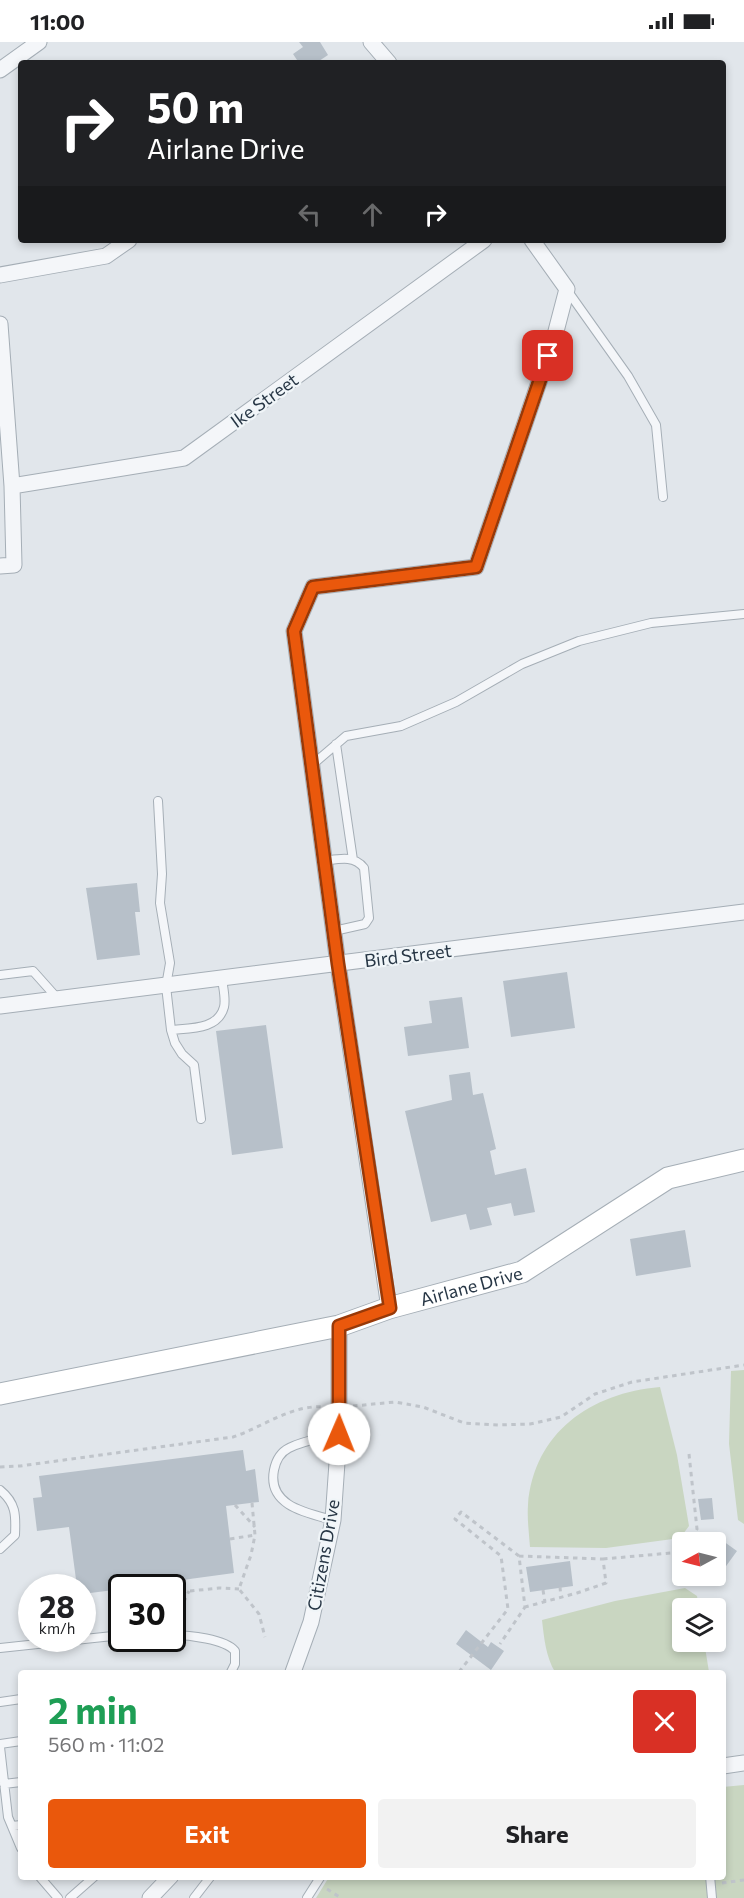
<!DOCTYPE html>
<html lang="en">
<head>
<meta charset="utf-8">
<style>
	:root { --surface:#fff; --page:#f2f2f2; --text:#202124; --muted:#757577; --accent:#ea580c }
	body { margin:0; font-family:Commissioner,sans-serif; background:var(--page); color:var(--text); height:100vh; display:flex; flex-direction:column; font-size:22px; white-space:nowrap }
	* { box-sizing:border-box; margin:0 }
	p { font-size:20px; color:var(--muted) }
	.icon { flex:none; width:33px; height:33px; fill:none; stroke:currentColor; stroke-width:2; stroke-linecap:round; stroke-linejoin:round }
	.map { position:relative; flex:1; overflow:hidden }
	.sheet { position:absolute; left:18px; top:1628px; width:708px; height:210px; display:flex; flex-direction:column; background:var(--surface); border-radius:6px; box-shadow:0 3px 9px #0003 }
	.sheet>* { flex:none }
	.guide { position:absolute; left:18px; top:18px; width:708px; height:183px; border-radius:6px; box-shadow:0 3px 9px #0003; background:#202124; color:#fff; overflow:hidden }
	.needle { width:39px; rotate:263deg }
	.controls { position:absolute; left:672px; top:1490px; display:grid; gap:12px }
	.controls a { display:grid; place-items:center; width:54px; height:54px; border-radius:6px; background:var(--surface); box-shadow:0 3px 9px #0003; font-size:30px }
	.speed { position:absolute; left:18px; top:1532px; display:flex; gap:12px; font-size:30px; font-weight:700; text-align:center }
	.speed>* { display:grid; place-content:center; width:78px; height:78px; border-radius:50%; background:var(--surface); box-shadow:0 3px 9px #0003; line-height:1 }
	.speed small { font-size:15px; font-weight:400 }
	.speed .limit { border:3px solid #111; border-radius:9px; background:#fff; color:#111 }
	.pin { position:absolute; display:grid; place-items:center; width:51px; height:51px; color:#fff; margin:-26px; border-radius:12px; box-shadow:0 3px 9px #0006 }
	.me { position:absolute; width:66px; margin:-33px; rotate:1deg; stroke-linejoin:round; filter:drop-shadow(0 0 4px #0008) }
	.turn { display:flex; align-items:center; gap:21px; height:126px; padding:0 30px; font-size:27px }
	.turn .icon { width:78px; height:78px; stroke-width:2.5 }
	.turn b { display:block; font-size:42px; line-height:51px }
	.lanes { display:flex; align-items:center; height:57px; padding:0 30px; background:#0003; justify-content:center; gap:30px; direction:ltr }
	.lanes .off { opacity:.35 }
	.round { display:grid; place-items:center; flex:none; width:63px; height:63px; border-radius:6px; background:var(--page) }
	.head { display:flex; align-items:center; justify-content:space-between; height:102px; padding:0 30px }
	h1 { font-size:36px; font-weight:700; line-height:45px; color:#1e9e55 }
	.primary-button { display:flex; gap:12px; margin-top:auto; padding:12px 30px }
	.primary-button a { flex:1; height:69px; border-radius:6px; background:var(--accent); color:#fff; font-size:24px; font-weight:700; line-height:69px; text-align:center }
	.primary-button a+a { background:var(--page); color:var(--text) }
	.status { display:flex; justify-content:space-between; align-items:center; height:42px; padding:0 30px; background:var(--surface); direction:ltr }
	.status svg { height:16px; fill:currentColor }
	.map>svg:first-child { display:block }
	.green { fill:#c9d6c1 }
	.building { fill:#b7c0c9 }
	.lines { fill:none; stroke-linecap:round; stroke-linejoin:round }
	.lane-casing { stroke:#a5aeb6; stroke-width:10 }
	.street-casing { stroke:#a5aeb6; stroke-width:17 }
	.secondary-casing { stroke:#a5aeb6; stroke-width:23 }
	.path { stroke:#bfc4ca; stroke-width:3; stroke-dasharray:4.5 4.5; stroke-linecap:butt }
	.lane { stroke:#f4f6f9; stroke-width:8 }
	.street { stroke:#f4f6f9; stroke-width:15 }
	.secondary { stroke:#fff; stroke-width:21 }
	.route-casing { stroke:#983908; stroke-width:15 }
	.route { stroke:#ea580c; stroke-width:10 }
	.labels { text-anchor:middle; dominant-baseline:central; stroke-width:4.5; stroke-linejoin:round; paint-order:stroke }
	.street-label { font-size:18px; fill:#273645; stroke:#f0f5f8 }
</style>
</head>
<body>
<div class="status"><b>11:00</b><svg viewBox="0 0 49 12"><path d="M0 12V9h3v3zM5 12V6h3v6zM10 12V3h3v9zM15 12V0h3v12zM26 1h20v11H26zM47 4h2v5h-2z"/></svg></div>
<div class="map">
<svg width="744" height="1856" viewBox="0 0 744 1856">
	<rect width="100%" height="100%" fill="#e1e6eb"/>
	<path class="green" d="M 744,1328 L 744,1482 L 738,1478 L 729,1402 L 731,1329 Z
		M 660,1345 L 677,1413 L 689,1484 L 680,1496 L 606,1506 L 530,1505 C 529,1491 527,1477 528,1463 C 534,1390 591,1351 660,1345 Z
		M 685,1546 L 697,1554 L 699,1566 L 682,1566 L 682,1599 L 704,1599 L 709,1630 L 555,1630 C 546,1615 544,1596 542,1578 L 615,1559 Z
		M 744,1743 L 744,1856 L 316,1856 L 329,1835 L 723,1834 L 723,1745 Z"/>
	<path class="building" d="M 299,0 L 320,0 L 328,13 L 316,21 L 299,21 L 293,12 L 303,5 Z
		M 137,841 L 140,870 L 135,870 L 140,913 L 97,918 L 86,846 Z
		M 567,930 L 575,986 L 511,995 L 503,939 Z
		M 462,955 L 469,1006 L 408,1014 L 404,985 L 432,981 L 429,959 Z
		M 266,983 L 283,1106 L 232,1113 L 216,989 Z
		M 470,1030 L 473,1053 L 483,1051 L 496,1107 L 490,1109 L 495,1133 L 526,1126 L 535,1170 L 514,1174 L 511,1161 L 487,1166 L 492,1183 L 470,1188 L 466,1172 L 431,1180 L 405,1069 L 452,1058 L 449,1033 Z
		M 685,1188 L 691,1225 L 636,1234 L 630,1197 Z
		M 243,1408 L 246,1429 L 255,1427 L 259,1460 L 226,1464 L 234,1531 L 175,1539 L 176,1545 L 122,1545 L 122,1547 L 82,1552 L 82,1545 L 77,1545 L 69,1485 L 37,1489 L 33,1456 L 42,1455 L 39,1434 Z
		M 712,1456 L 714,1477 L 701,1478 L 698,1457 Z
		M 716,1494 L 737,1509 L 716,1538 Z
		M 570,1519 L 573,1544 L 530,1550 L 526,1525 Z
		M 466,1588 L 488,1605 L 491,1600 L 504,1609 L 491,1628 L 456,1602 Z"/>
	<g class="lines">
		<g class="lane-casing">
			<path id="lane" d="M 567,248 L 628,334 L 656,383 L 663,455
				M 336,702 L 353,818
				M 312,723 L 346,694 L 401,684 L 456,660 L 522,622 L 579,599 L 651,581 L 744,572
				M 158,759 L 162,832 L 160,861 L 170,921 L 166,944 L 171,988 L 175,1001 L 182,1012 L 194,1023 L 201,1077
				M 325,819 C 339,817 354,813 364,826 L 369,876 L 365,882 L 334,889
				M 0,933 L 33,929 L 58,957
				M 171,988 C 190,986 218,988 224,965 C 226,957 223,945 222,937
				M 0,1448 C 16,1461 16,1473 15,1493 L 0,1507
				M 333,1478 C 307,1471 267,1464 274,1428 C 276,1418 281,1410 289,1406 C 304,1398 323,1396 339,1392
				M 172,1593 C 189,1593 225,1597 235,1609 L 235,1622 L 231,1630
				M 0,1606 L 122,1593
				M 0,1660 L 21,1657
				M 0,1702 L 21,1699
				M 0,1705 L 8,1775 L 21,1806
				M 4,1742 L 21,1740
				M 12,1784 L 21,1783
				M 39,1834 L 58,1856
				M 710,1834 L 712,1856
				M 70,1856 L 95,1834
				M 194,1856 L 211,1834
				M 307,1856 L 321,1834"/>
		</g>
		<g class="street-casing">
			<path id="street" d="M 371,0 L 389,21
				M 0,28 L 39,0
				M 0,233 L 106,214 L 129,198
				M 0,282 L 12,444 L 14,523 L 0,524
				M 12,444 L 184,416 L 484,198
				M 0,964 L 744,870
				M 389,1266 L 338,922 L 294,589 L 313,545 L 476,525 L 555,293 L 567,247 L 532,198
				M 293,1630 L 311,1580 L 333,1478 L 339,1392 L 339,1284
				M 723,1724 L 744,1721
				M 150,1856 L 171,1834"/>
		</g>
		<g class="secondary-casing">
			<g id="secondary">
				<path id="s1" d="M 0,1352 L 339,1284 L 389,1266 L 522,1230 L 668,1136 L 744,1118"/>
			</g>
		</g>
		<path class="path" d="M 353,1364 L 395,1360 L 423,1365 L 464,1381 L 498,1383 L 530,1382 L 561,1375 L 595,1352 L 632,1340 L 744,1323
			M 689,1412 L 697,1487 L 689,1500
			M 0,1425 L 20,1424 L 233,1395 C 263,1385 292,1362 325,1365
			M 252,1461 L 255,1493 L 251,1513 L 239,1547 L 259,1572 L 265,1595
			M 235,1463 L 255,1485
			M 230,1497 L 255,1493
			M 519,1514 L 603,1517 L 606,1541 L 577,1551 L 525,1565
			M 603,1517 L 682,1510
			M 72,1543 L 72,1545
			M 560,1545 L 561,1556
			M 543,1548 L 545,1560
			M 181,1550 L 219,1546 L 239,1547
			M 180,1568 L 189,1549
			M 459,1630 L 508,1567 L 501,1514 L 455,1477 L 461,1470 L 519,1514 L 525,1565 L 500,1602
			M 722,1841 L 744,1838
			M 327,1847 L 341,1856"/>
		<use href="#lane" class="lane"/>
		<use href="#street" class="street"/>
		<use href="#secondary" class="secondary"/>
	</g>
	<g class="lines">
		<g class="route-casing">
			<path id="route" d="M 339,1392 L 339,1284 L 390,1266 L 338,922 L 294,589 L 313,545 L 476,525 L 548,314"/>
		</g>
		<use href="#route" class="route"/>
	</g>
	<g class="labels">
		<g class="street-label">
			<text transform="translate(264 358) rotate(-36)">Ike Street</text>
			<text transform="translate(408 913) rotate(-7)">Bird Street</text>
			<text stroke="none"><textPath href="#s1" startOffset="484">Airlane Drive</textPath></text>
			<text transform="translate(323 1513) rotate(-80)">Citizens Drive</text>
		</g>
	</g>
</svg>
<div class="controls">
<a><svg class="needle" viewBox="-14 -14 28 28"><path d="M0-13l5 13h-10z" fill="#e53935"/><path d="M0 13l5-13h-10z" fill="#757577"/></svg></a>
<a><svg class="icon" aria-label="layers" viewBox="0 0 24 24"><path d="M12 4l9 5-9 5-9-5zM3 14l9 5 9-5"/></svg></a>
</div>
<div class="speed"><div>28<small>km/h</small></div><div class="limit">30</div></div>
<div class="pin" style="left:548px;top:314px;background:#d93025"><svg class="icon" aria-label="arrive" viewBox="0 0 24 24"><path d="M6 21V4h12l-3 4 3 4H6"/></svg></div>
<svg class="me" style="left:339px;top:1392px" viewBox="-20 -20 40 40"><circle r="19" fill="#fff"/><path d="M0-13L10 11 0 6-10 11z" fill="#ea580c"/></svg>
<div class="guide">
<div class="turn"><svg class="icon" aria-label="right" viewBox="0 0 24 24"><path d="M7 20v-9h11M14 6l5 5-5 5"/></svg><div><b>50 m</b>Airlane Drive</div></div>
<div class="lanes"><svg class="icon off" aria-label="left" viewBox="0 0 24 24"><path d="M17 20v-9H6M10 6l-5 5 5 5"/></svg><svg class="icon off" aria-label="ahead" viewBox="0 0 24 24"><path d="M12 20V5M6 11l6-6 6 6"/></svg><svg class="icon" aria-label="right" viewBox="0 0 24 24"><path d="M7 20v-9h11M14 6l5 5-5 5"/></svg></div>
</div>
<section class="sheet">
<div class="head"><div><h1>2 min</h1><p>560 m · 11:02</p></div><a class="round" style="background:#d93025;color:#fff"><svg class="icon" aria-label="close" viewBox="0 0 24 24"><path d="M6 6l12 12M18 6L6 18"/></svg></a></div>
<div class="primary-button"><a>Exit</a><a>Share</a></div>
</section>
</div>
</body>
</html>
